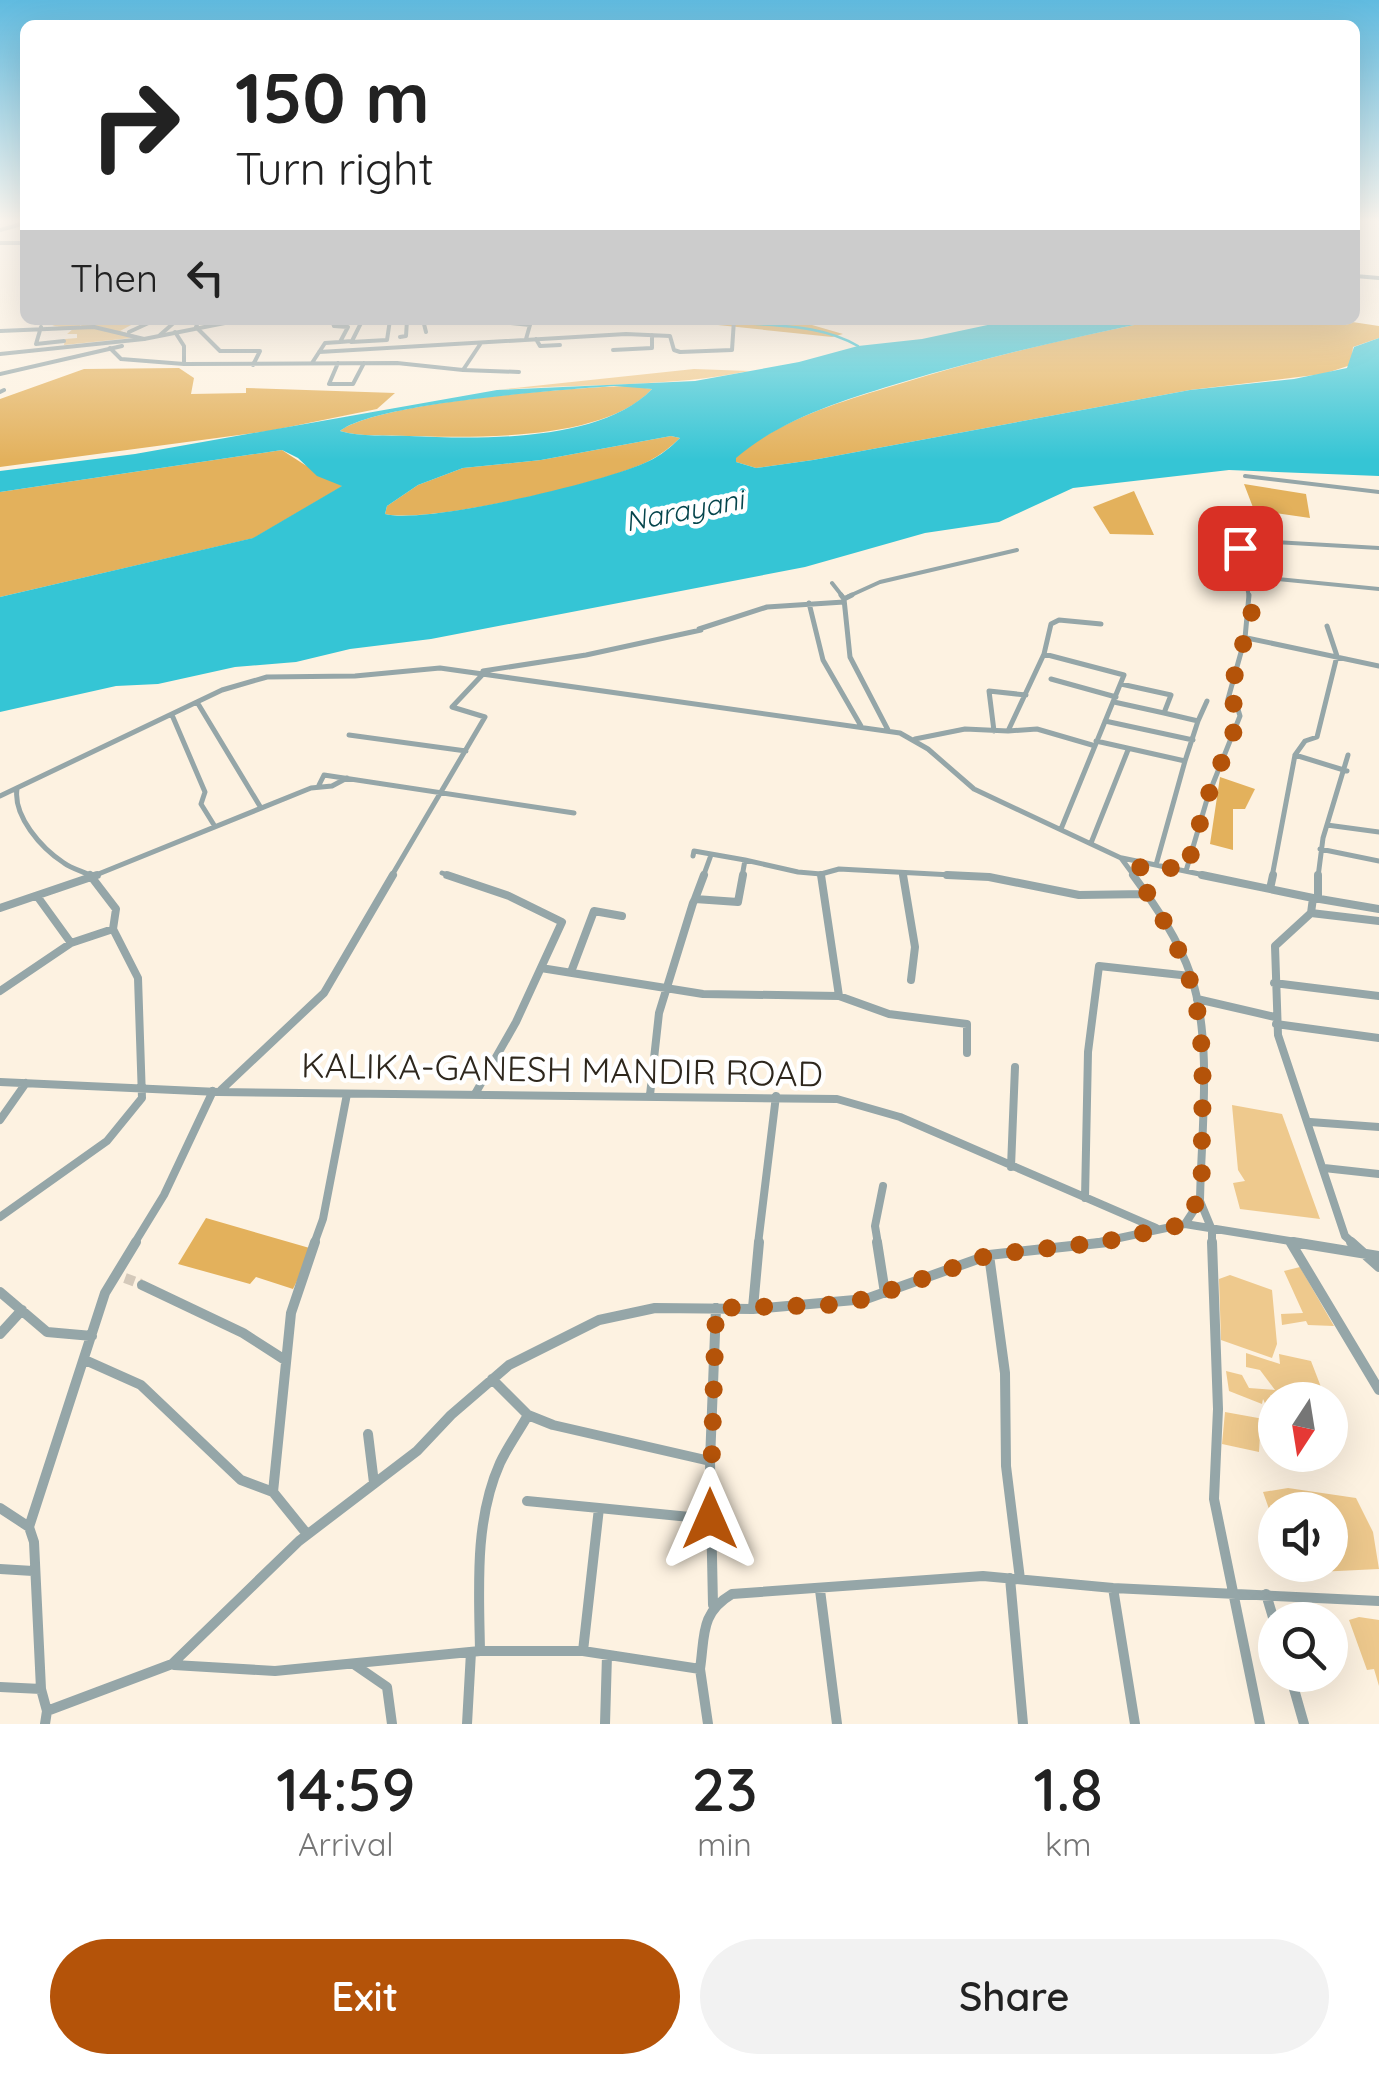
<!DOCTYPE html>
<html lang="en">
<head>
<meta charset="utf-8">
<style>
	:root { --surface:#fff; --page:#f2f2f2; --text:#222; --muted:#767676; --accent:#b45309 }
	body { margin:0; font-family:Quicksand,sans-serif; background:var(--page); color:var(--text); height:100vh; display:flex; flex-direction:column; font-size:38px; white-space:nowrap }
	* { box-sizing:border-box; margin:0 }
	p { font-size:32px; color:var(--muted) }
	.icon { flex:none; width:55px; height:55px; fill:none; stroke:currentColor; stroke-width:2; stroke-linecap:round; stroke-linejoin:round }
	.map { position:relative; height:1724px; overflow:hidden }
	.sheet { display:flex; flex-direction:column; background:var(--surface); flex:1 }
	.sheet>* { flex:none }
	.top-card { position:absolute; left:20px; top:20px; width:1340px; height:305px; border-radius:15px; box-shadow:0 10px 40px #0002; background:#fff; color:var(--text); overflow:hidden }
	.needle { width:65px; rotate:192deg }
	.controls { position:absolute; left:1258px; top:1382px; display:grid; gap:20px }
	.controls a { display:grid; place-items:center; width:90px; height:90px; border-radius:50%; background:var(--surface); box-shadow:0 10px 40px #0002; font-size:50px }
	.pin { position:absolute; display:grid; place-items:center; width:85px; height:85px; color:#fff; margin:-42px; border-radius:20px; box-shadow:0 5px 15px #0006 }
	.me { position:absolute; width:110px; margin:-55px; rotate:0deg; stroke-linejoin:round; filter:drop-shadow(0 0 8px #0008) }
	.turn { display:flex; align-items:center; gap:35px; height:210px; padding:0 50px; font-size:45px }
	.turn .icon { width:130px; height:130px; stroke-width:2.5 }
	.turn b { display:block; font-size:70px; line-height:85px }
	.then { display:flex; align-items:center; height:95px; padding:0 50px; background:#0003; gap:20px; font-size:38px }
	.eta { display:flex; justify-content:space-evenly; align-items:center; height:170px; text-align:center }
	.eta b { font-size:60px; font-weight:600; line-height:70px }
	.action { display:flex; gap:20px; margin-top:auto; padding:20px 50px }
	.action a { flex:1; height:115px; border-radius:60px; background:var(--accent); color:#fff; font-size:40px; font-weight:600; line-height:115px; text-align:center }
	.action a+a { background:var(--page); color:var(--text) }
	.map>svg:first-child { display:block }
	.green { fill:#eec98d }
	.forest { fill:#e3b15c }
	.water { fill:#35c5d5; fill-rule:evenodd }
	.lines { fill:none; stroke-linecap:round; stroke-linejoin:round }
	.stream { stroke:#35c5d5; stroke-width:2.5 }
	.minor-tunnel { stroke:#d4c9ba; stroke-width:10; stroke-dasharray:10 5; stroke-linecap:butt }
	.minor-far3 { stroke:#95a6a8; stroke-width:4 }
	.minor-far2 { stroke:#95a6a8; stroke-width:5 }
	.minor-far1 { stroke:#95a6a8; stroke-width:8 }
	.minor { stroke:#95a6a8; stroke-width:10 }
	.tertiary { stroke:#95a6a8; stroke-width:4 }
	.route { stroke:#b45309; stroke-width:18; stroke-dasharray:0 32.4 }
	.labels { text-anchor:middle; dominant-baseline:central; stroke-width:9; stroke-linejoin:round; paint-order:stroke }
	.far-water-label { font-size:28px; font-style:italic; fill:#05454c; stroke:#fff }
	.near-street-label { font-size:35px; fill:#2e271d; stroke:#fff }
</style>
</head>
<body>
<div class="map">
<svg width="1379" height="1724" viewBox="0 0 1379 1724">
	<rect width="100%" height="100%" fill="#fdf2e1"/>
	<path class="green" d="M 70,320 L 83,320 L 79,328 L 86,320 L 145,324 L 133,324 L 120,331 L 141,337 L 64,345 L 65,339 L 77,338 L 77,334 L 67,334 L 74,328 L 52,326 Z
		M 694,369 L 749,371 C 667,388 581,383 497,390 Z
		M 1232,1105 L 1282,1114 L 1320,1219 L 1240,1209 L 1233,1183 L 1245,1181 L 1238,1170 Z
		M 1300,1267 L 1334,1326 L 1308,1325 L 1306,1321 L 1282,1325 L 1281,1314 L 1303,1313 L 1284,1271 Z
		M 1230,1275 L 1272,1290 L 1277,1344 L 1272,1358 L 1221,1340 L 1219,1279 Z
		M 1246,1353 L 1280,1364 L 1279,1354 L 1311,1361 L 1326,1400 L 1275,1400 L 1275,1417 L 1271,1416 L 1263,1399 L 1262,1404 L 1229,1391 L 1226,1371 L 1242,1375 L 1249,1388 L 1275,1390 L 1260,1370 L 1246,1367 Z
		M 1225,1412 L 1275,1421 L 1275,1438 L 1260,1435 L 1259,1452 L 1222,1444 Z
		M 1288,1488 L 1356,1498 L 1373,1532 L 1379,1569 L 1317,1572 L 1314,1565 L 1330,1565 L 1330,1510 L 1275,1510 L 1275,1526 L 1263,1492 Z
		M 1359,1617 L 1379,1620 L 1379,1686 L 1374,1669 L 1367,1670 L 1349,1620 Z"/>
	<path class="forest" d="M 710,320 L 795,320 L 843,334 L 832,337 L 708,324 Z
		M 1158,320 L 1339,320 L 1379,326 L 1379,338 L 1353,347 L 1351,365 L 1323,374 L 1190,390 L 813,460 L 756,468 L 736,462 L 735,458 C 780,419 840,402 896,385 C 982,358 1069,338 1158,320 Z
		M 179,368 L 194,378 L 191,394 L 246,393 L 246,388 L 395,393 L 377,409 L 269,431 L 0,467 L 0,399 L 84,369 Z
		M 631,386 L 652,389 C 605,441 474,438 409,436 C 386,435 361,437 340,431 C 378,402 576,387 631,386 Z
		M 671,436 L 680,438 C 671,447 660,455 649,461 C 607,483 428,524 385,514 L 387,506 L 418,485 L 463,468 L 541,460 Z
		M 282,450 C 302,464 321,474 343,486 L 254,538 L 0,597 L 0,492 Z
		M 1244,484 L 1306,494 L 1310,518 L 1254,510 Z
		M 1134,491 L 1154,535 L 1110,534 L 1093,507 Z
		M 1220,777 L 1255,789 L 1245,809 L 1233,809 L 1233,850 L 1210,844 Z
		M 206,1218 L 313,1249 L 293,1289 L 256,1277 L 250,1284 L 178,1264 Z"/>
	<path class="water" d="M 1011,320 L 1158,320 C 1071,338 987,357 903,382 C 844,400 783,418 736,458 L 736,462 L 756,468 L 813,460 L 1190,390 L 1294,379 L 1347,368 L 1354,347 L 1379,338 L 1379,476 L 1229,470 L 1073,488 L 999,522 L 925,533 L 805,567 L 431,639 L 350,649 L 296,662 L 235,667 L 158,684 L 116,686 L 0,712 L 0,597 L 253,538 L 342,486 L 317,476 L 298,458 L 282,450 L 0,492 L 0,471 L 135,454 L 497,390 L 695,381 L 799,362 L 858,346 L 922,339 ZM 614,386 L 652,389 C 600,443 478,439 409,436 C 387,435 361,437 340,431 C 375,403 561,390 614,386 ZM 671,436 L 680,438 C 671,447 660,456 649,461 C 609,481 424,525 385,514 L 387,506 L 418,485 L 463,468 L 541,460 Z"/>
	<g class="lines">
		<path class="stream" d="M 577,320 L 581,320
			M 652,320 L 676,320
			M 696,320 L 702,320
			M 719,320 C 767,328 815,321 858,346"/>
		<path class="minor-tunnel" d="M 125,1278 L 141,1284"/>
		<path class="minor-far3" d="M 0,230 L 25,223
			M 0,243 L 25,243
			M 199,320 L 196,327 L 220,351 L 260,351 L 253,365
			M 423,320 L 426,332
			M 479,320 L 530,325 L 526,339
			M 362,321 L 394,320
			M 41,327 L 36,344 L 64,341
			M 0,331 L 94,327 L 144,339
			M 129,332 L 155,320
			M 160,335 L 177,320
			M 400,337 L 406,336 L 407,320
			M 536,339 L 540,346 L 560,345
			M 340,342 L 352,341 L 362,321
			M 351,342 L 387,340 L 390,320
			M 110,348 L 121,359 L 184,364 L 184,346 L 175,332
			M 613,350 L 652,348 L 652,335
			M 319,352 L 626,334 L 670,336 L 674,350 L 680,352 L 732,350 L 734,320
			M 312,363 L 325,343 L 340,342 L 348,327 L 334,326 L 332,320
			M 338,363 L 329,384 L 353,384 L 364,363
			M 184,364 L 397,363 L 463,370 L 481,343
			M 463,370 L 519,372
			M 0,392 L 4,390
			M 1245,476 L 1379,492
			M 1248,576 L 1379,589
			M 832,583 L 843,597
			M 847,597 L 880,582 L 1017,550
			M 1249,597 L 1238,540 L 1379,548"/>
		<path class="minor-far2" d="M 841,595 L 844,599
			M 852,595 L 844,599 L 850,657 L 888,730
			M 809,603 L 823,660 L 861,726
			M 699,629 L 767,607 L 844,602
			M 1247,638 L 1379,666
			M 1044,654 L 1124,675 L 1061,829
			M 483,671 L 586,655 L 701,630
			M 1051,679 L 1116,697
			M 197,702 L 261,808
			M 1114,702 L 1164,713
			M 172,715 L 205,792 L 201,804 L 214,825
			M 1105,721 L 1193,740
			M 1198,721 L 1207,701
			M 994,731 L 989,691 L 1026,695
			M 1008,731 L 1037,729 L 1092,745
			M 349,735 L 466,751
			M 915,739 L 965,729 L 1008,731 L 1044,654 L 1051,624 L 1059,620 L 1101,624
			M 1096,741 L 1185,761 L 1198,721 L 1164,713 L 1171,695 L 1121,684
			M 1295,755 L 1305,741 L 1317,737 L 1337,656 L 1327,626
			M 319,785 L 324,775 L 574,813
			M 17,789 C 13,816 41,848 64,863 C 72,869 85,872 94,877
			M 0,796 L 222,690 L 267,677 L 355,676 L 440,668 L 900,733 L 928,749 L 974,789 L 1121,858 L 1135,877
			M 1327,825 L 1379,832
			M 1091,843 L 1128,750
			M 1320,849 L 1379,861
			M 693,856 L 694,851 L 745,860
			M 1122,858 L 1214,877
			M 1156,865 L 1185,761
			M 1186,871 L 1208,796 L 1240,716 L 1237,706 L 1228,699 L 1245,638 L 1249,595
			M 442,873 L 454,877
			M 903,873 L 904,877
			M 91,877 L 311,788 L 332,786 L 347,778
			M 391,877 L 485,717 L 452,707 L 484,673
			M 703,877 L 711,855
			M 742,877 L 745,860 L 798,872 L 821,874 L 839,869 L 990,877
			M 1272,877 L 1295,755 L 1347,771
			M 1318,877 L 1323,838 L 1348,755"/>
		<path class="minor-far1" d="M 447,875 L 509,896 L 562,922 L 516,1022 L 475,1094
			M 821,875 L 839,996
			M 903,875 L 915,947 L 911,980
			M 947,875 L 989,877 L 1079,895 L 1146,894
			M 1202,875 L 1313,898 L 1311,913 L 1275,946 L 1278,1035 L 1345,1236 L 1354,1244
			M 1318,875 L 1318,899
			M 1270,889 L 1273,875
			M 37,896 L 71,943
			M 1314,898 L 1379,909
			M 695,899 L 704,875
			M 0,908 L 97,875
			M 1311,913 L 1379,921
			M 541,968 L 703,994 L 839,996 L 889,1014 L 967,1024 L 967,1053
			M 571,972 L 594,911 L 622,916
			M 1274,983 L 1379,996
			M 0,991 L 71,943 L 113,929
			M 1197,999 L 1275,1017
			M 1276,1024 L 1379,1038
			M 0,1082 L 218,1092 L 837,1099 L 900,1117 L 1156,1228
			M 221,1090 L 324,993 L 393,875
			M 650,1095 L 659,1013 L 693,903 L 695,899 L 738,902 L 743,875
			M 0,1120 L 26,1083
			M 1310,1122 L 1379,1127
			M 1011,1167 L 1015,1067
			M 1324,1168 L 1379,1174
			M 1085,1198 L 1088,1052 L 1099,966 L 1190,976
			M 1200,1201 L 1212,1230 L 1212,1244
			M 0,1217 L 107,1141 L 142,1098 L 138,978 L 113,929 L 116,909 L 90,875
			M 1185,1224 L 1308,1244
			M 134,1244 L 164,1195 L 213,1091
			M 314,1244 L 323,1219 L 347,1094
			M 758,1244 L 776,1096
			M 878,1244 L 875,1226 L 883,1186
			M 1091,1244 L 1185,1224 L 1200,1201 C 1201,1133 1213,1041 1191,976 C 1179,940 1155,905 1133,875"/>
		<path class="minor" d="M 136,1242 L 105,1293 L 29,1527 L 34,1542 L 41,1689 L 47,1711 L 172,1664 L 299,1541 L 417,1451 L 451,1415 L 509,1365 L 599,1320 L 655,1308 L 753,1309 L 866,1299 L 989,1255 L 1108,1242
			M 877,1242 L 885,1293
			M 1212,1242 L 1218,1409 L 1214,1499 L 1260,1724
			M 1293,1242 L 1379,1256
			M 1351,1242 L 1379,1267
			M 1291,1243 L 1379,1390
			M 989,1255 L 1005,1373 L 1006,1466 L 1020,1579
			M 142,1285 L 243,1333 L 285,1360
			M 0,1292 L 47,1332 L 92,1336
			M 753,1308 L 759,1242
			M 0,1334 L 22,1310
			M 85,1360 L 141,1385 L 241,1480 L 273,1492
			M 492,1379 L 528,1415 L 553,1425 L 710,1461 L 713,1605
			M 368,1434 L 374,1483
			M 710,1461 L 716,1308
			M 527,1501 L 599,1508
			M 0,1508 L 29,1527
			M 307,1534 L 273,1492 L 291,1313 L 315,1242
			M 0,1569 L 33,1571
			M 1010,1578 L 1023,1724
			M 1113,1588 L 1135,1724
			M 820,1590 L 837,1724
			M 1266,1594 L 1275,1624
			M 480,1651 C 479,1589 474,1521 500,1463 C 508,1446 519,1431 528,1415
			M 583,1651 L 599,1508 L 710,1519
			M 174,1665 L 275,1671 L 480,1651 L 583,1651 L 700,1669 C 705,1635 700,1613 732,1594 L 983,1576 L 1113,1588 L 1379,1601
			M 355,1665 L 387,1687 L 392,1724
			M 700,1669 L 708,1724
			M 1290,1675 L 1304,1724
			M 0,1687 L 41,1689
			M 45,1724 L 47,1711
			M 467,1724 L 471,1652
			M 605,1724 L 607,1655"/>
		<path class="tertiary" d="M 1355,276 L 1379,278
			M 0,354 L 144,339 L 240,320
			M 0,374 L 122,346"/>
	</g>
	<linearGradient id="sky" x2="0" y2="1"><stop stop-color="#60bbe0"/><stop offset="0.48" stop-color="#fef9f2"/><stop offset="1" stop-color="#fef9f2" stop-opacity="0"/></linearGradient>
	<rect width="1379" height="460" fill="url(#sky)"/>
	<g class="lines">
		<path class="route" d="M 710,1519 L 716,1308 L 828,1305 L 866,1299 L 989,1255 L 1103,1242 L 1185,1224 C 1207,1190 1201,1166 1202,1127 C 1205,1010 1199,972 1134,872 L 1146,863 L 1186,871 L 1208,796 L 1240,716 L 1237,706 L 1228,700 L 1252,611 L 1240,548"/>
	</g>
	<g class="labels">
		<g class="far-water-label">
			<text transform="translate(684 510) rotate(-11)">Narayani</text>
		</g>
		<g class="near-street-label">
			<text transform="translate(562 1069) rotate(1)">KALIKA-GANESH MANDIR ROAD</text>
		</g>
	</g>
</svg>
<div class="controls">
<a><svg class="needle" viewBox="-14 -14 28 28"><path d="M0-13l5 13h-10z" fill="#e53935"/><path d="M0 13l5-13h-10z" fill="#767676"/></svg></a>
<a><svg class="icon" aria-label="sound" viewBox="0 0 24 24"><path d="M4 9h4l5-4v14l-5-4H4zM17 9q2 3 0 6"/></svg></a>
<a><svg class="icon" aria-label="search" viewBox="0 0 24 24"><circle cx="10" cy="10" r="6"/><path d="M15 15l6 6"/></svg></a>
</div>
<div class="pin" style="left:1240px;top:548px;background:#d93025"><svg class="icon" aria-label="arrive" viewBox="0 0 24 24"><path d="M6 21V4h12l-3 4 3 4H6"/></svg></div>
<svg class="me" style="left:710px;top:1519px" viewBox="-20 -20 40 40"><path d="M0-17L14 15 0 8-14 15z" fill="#b45309" stroke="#fff" stroke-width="4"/></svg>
<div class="top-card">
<div class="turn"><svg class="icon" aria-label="right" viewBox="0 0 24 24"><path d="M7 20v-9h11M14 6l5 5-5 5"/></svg><div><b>150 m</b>Turn right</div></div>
<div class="then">Then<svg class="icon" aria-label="left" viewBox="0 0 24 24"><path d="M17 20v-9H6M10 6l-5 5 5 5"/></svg></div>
</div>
</div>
<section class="sheet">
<div class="eta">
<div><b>14:59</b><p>Arrival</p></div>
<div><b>23</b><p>min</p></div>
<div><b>1.8</b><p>km</p></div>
</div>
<div class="action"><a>Exit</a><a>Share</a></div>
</section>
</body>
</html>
